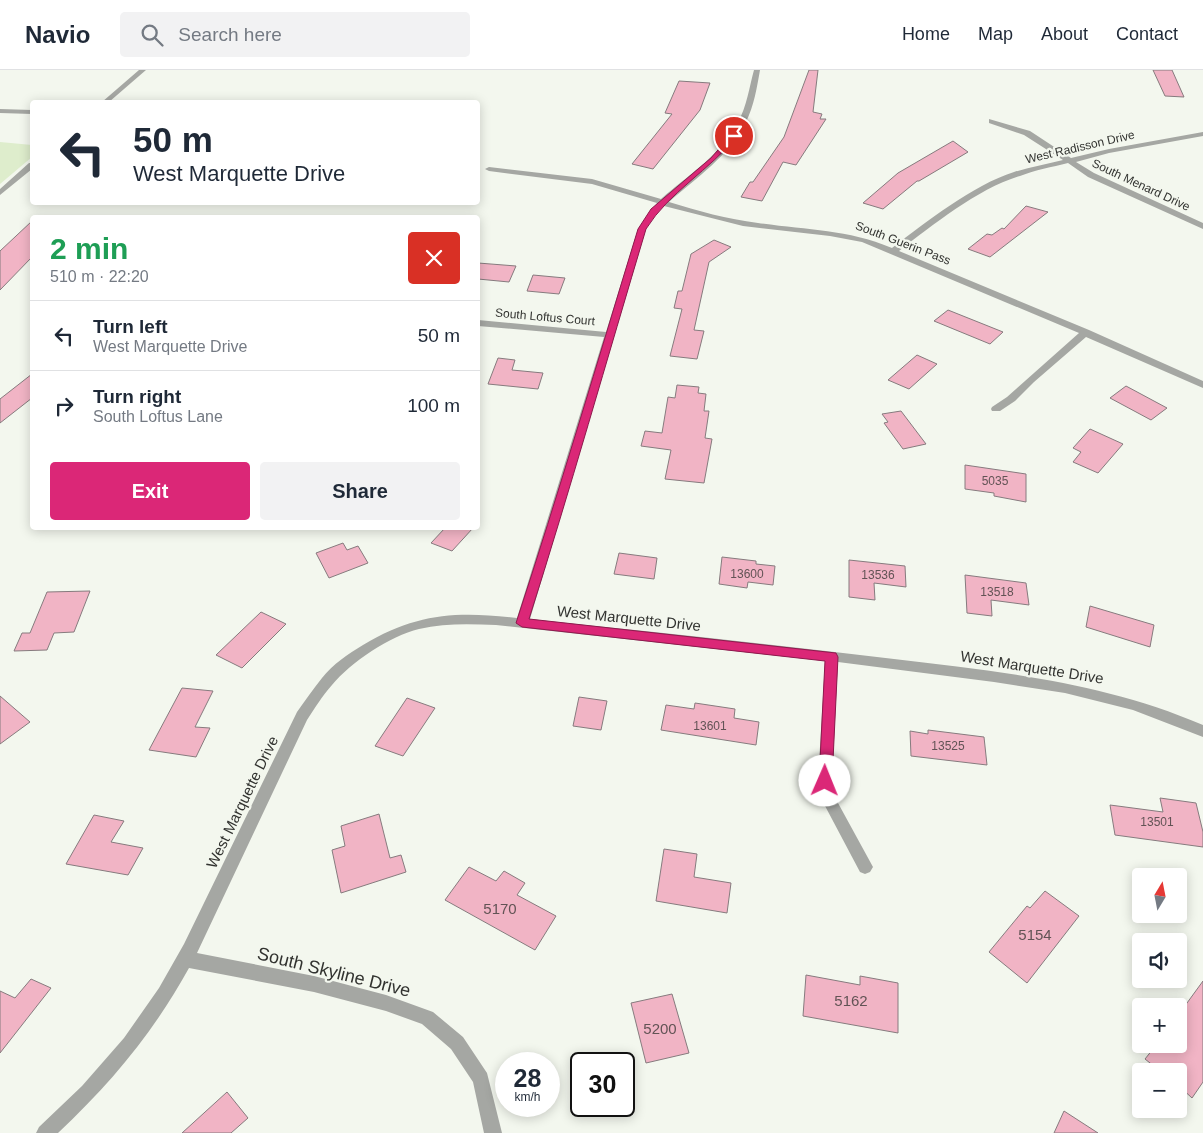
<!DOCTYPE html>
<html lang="en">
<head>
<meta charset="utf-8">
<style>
	:root { --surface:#fff; --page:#f2f2f3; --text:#1f2937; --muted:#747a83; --line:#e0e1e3; --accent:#db2777 }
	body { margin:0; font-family:Arial,sans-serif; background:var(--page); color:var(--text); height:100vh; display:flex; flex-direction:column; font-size:19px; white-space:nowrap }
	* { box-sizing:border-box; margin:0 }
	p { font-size:16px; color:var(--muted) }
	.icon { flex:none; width:28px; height:28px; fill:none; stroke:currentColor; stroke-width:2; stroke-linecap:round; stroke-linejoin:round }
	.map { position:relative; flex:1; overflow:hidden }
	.side { position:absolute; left:30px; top:145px; width:450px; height:315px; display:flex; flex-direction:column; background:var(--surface); border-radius:5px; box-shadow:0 2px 12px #0003 }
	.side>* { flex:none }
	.hud { position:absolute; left:30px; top:30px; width:450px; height:105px; border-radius:5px; box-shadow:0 2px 12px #0003; background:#fff; color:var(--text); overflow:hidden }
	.needle { width:32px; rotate:10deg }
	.fabs { position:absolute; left:1132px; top:798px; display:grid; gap:10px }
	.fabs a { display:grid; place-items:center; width:55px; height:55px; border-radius:5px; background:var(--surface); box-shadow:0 2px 12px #0003; font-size:25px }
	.speed { position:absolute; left:495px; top:982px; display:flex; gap:10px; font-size:25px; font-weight:700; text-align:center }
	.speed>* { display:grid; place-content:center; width:65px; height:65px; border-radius:50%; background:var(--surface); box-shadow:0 2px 12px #0003; line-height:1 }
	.speed small { font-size:12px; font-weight:400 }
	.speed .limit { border:2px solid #111; border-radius:8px; background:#fff; color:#111 }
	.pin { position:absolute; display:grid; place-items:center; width:42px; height:42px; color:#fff; margin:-21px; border:2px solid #fff; border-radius:50%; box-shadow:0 1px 5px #0007 }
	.me { position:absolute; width:55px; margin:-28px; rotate:1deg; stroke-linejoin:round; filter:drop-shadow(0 0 4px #0008) }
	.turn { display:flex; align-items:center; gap:18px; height:105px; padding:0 20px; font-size:22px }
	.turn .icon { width:65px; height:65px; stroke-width:2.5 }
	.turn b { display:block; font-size:35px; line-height:42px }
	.round { display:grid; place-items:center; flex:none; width:52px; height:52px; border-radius:5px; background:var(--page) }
	.head { display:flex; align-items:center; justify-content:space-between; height:85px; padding:0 20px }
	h1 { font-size:30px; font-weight:800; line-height:38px; color:#1e9e55 }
	.action { display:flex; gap:10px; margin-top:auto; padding:10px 20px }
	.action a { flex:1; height:58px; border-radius:5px; background:var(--accent); color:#fff; font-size:20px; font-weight:800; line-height:58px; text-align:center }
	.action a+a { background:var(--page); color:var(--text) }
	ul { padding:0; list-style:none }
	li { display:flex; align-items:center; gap:15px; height:70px; padding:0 20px; border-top:1px solid var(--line) }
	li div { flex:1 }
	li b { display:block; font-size:19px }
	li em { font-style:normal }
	header { display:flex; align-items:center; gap:30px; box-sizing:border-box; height:70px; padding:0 25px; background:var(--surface); border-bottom:1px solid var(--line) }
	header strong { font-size:24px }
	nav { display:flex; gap:28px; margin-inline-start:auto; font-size:18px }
	.search { width:350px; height:45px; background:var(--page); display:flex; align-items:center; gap:12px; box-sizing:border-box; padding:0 18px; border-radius:5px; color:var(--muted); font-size:19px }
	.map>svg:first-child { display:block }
	.green { fill:#deedcc }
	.building { fill:#f1b4c5; stroke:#867b7e }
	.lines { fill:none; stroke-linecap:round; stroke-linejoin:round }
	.minor { fill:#a5a7a3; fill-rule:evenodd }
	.route { fill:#db2777; stroke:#8e194d }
	.labels { text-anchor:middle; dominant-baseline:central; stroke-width:4.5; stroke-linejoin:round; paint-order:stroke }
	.far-street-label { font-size:12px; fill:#323330; stroke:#f3f7ee }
	.number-label { font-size:12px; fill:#625355 }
	.street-label { font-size:15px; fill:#323330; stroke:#f3f7ee }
	.near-number-label { font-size:15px; fill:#625355 }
	.near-street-label { font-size:18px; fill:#323330; stroke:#f3f7ee }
</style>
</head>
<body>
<header>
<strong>Navio</strong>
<div class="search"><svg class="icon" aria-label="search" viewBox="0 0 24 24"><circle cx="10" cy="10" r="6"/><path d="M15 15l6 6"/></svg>Search here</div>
<nav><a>Home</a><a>Map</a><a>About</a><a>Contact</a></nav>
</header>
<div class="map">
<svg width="1203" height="1063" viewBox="0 0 1203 1063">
	<rect width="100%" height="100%" fill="#f3f7ee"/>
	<path class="green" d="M 0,72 L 32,75 L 32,87 L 0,114 Z"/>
	<path class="building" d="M 809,0 L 818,0 L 813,42 L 822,44 L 820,49 L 826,49 L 796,95 L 783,92 L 762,131 L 741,127 L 750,112 L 753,112 L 784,67 Z
		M 1153,0 L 1172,0 L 1184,27 L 1165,26 Z
		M 679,11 L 710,13 L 700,40 L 653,99 L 632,94 L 672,44 L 665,43 Z
		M 953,71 L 968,82 L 919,111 L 917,111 L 883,139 L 863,133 L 898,103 Z
		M 1026,136 L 1048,142 L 990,187 L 968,179 L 987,164 L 992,165 L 1002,158 L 1004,159 Z
		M 32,151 L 32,187 L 0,220 L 0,181 Z
		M 714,170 L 731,177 L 709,192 L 694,260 L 704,261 L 697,289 L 670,286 L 682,239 L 674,238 L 678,221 L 682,221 L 691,184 Z
		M 478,193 L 516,196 L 509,212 L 478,209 Z
		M 533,205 L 565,208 L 559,224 L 527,221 Z
		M 948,240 L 1003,262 L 990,274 L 934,251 Z
		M 917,285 L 937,294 L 909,319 L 888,310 Z
		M 498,288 L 515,290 L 512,300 L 543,303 L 538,319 L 488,314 Z
		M 32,304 L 32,328 L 0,353 L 0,329 Z
		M 677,315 L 699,317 L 698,323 L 706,324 L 704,341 L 709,341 L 705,368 L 712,369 L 704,413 L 665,409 L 671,380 L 641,376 L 645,361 L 662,363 L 668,327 L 675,328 Z
		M 1126,316 L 1167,338 L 1151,350 L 1110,328 Z
		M 901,341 L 926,374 L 903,379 L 884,353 L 888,352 L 882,344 Z
		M 1090,359 L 1123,374 L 1098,403 L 1073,392 L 1081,382 L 1073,378 Z
		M 965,395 L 1026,404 L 1026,432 L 994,426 L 994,423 L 965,419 Z
		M 445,458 L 473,458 L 452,481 L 431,473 Z
		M 343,473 L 347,480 L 358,476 L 368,493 L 329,508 L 316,483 Z
		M 619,483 L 657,488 L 654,509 L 614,504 Z
		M 722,487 L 756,491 L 756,494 L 775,496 L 773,515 L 748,512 L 747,518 L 719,514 Z
		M 849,490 L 905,496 L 906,517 L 874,513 L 875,530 L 849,527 Z
		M 965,505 L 1026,513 L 1029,535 L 991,530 L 992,546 L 967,543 Z
		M 90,521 L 74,562 L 54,563 L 47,580 L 14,581 L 22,563 L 30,563 L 47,522 Z
		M 1090,536 L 1154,555 L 1150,577 L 1086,557 Z
		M 261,542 L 286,554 L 242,598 L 216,585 Z
		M 182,618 L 213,621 L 195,657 L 210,658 L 196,687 L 149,680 Z
		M 0,626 L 30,652 L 0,674 Z
		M 579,627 L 607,631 L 601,660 L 573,656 Z
		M 407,628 L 435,638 L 403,686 L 375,676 Z
		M 695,633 L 735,639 L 734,648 L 759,652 L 756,675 L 661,660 L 666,635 L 694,639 Z
		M 928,660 L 984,667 L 987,695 L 911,686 L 910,661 L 928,664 Z
		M 1160,728 L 1196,733 L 1203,762 L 1203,777 L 1115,765 L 1110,735 L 1163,742 Z
		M 379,744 L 390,788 L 401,785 L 406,802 L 341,823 L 332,780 L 345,776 L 341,756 Z
		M 94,745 L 124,751 L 111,772 L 143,778 L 128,805 L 66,794 Z
		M 664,779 L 697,784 L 694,807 L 731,813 L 727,843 L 656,831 Z
		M 469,797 L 496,811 L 504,801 L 525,813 L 517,825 L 556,846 L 535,880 L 445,830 Z
		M 1045,821 L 1079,846 L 1027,913 L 989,882 L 1027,836 L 1030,838 Z
		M 806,905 L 860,915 L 860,906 L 898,913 L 898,963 L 803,946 Z
		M 31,909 L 51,918 L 0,983 L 0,921 L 15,928 Z
		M 1203,911 L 1203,1012 L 1192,1028 L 1179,1016 L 1179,1001 L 1160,1001 L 1145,989 L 1157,974 L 1179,974 L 1179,944 Z
		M 672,924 L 689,983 L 646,993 L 631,933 Z
		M 227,1022 L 248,1048 L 231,1063 L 182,1063 Z
		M 1064,1041 L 1098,1063 L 1054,1063 Z"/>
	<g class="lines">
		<path class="minor" d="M 139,0 L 146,0 L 109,32 L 102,32 Z
			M 754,0 L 760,0 C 757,17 754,36 746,52 C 729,86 697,107 669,132 C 698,141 727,149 758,153 C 806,160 846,159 892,178 C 926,152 973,115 1014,102 C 1030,97 1047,94 1063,90 L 1024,65 L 989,53 L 989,49 L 1030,61 L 1071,88 L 1109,79 L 1203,62 L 1203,66 L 1109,83 L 1076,92 L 1094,103 L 1203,153 L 1203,159 L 1088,107 L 1068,93 C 1052,97 1035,100 1020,106 C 979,118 933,155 899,181 L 1089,260 L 1203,311 L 1203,318 L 1086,267 L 1034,312 L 1015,331 L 1000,341 L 992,341 L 991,339 L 992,337 L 1007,327 L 1079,263 L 862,172 L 830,166 L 743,156 L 664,136 L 654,146 L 646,159 L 530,549 C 651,562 773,574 894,589 C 1002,602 1102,612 1203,655 L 1203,667 L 1133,640 L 1065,623 L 994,612 L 838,592 L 832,711 L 838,733 L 873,797 L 870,802 L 865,804 L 860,802 L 824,734 L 818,711 L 825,591 L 496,555 C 470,554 444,553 419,559 C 390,566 351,592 332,615 C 322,626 315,638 307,650 L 197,883 L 314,906 L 386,925 L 433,942 L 463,967 L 487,1003 L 502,1063 L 484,1063 L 473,1012 L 451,979 L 422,954 L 386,941 L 314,922 L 189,898 C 153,963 112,1012 58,1063 L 36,1063 L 39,1057 L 82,1016 L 124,968 L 159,918 L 184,874 L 297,642 C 305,631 313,619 322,608 C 333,594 348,584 363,575 C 416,543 457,541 517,548 L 604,267 L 478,256 L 478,250 L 606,262 L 638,159 L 657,133 L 592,114 L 489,101 L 485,99 L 489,97 L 592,109 L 661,129 C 688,105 721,85 738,52 C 747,36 749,18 754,0 Z
			M 0,39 L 32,40 L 32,44 L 0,43 Z
			M 29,93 L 32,93 L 32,99 L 0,125 L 0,119 Z"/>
	</g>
	<path class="route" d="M 731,65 L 737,66 C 710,100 669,122 646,159 C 607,289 570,420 529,549 L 836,583 L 838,587 L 832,711 L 830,715 L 825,716 L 821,715 L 819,711 L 825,591 L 522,557 L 516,553 C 559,422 598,290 638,159 L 651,139 L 711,88 Z"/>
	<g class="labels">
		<g class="far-street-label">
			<text transform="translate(1080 77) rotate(-13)">West Radisson Drive</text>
			<text transform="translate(1141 115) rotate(25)">South Menard Drive</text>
			<text transform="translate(903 173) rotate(21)">South Guerin Pass</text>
			<text transform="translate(545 247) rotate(5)">South Loftus Court</text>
		</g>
		<g class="number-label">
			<text x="995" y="411">5035</text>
			<text x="747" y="504">13600</text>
			<text x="878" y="505">13536</text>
			<text x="997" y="522">13518</text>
			<text x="710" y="656">13601</text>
			<text x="948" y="676">13525</text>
			<text x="1157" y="752">13501</text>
		</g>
		<g class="street-label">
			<text transform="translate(629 548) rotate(6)">West Marquette Drive</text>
			<text transform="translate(1032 597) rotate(9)">West Marquette Drive</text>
			<text transform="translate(242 732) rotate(-64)">West Marquette Drive</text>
		</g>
		<g class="near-number-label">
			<text x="500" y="838">5170</text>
			<text x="1035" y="864">5154</text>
			<text x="851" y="930">5162</text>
			<text x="660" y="958">5200</text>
		</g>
		<g class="near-street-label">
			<text transform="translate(334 902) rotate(14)">South Skyline Drive</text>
		</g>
	</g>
</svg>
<div class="fabs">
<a><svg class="needle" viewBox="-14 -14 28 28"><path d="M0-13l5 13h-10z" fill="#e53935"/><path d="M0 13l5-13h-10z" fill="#747a83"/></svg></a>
<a><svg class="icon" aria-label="sound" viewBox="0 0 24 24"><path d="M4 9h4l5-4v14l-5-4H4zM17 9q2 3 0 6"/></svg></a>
<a>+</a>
<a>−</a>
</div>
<div class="speed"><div>28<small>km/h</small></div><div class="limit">30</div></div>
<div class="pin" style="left:734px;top:66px;background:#d93025"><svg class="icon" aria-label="arrive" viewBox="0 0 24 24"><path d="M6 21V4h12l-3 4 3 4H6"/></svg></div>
<svg class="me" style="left:825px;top:711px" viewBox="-20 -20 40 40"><circle r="19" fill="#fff"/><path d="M0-13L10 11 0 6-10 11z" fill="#db2777"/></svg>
<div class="hud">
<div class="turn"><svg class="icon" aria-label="left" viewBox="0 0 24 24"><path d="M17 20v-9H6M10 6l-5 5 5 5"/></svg><div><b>50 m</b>West Marquette Drive</div></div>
</div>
<section class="side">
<div class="head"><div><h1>2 min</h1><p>510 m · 22:20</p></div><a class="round" style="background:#d93025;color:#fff"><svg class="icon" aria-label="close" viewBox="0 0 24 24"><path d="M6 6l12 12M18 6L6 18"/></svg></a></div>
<ul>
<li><svg class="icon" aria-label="left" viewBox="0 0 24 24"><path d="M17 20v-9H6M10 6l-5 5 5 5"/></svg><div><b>Turn left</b><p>West Marquette Drive</p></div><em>50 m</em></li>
<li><svg class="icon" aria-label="right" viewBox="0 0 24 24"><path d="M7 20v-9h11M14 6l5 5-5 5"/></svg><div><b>Turn right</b><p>South Loftus Lane</p></div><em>100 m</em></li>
</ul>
<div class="action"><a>Exit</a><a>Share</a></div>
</section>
</div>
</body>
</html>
